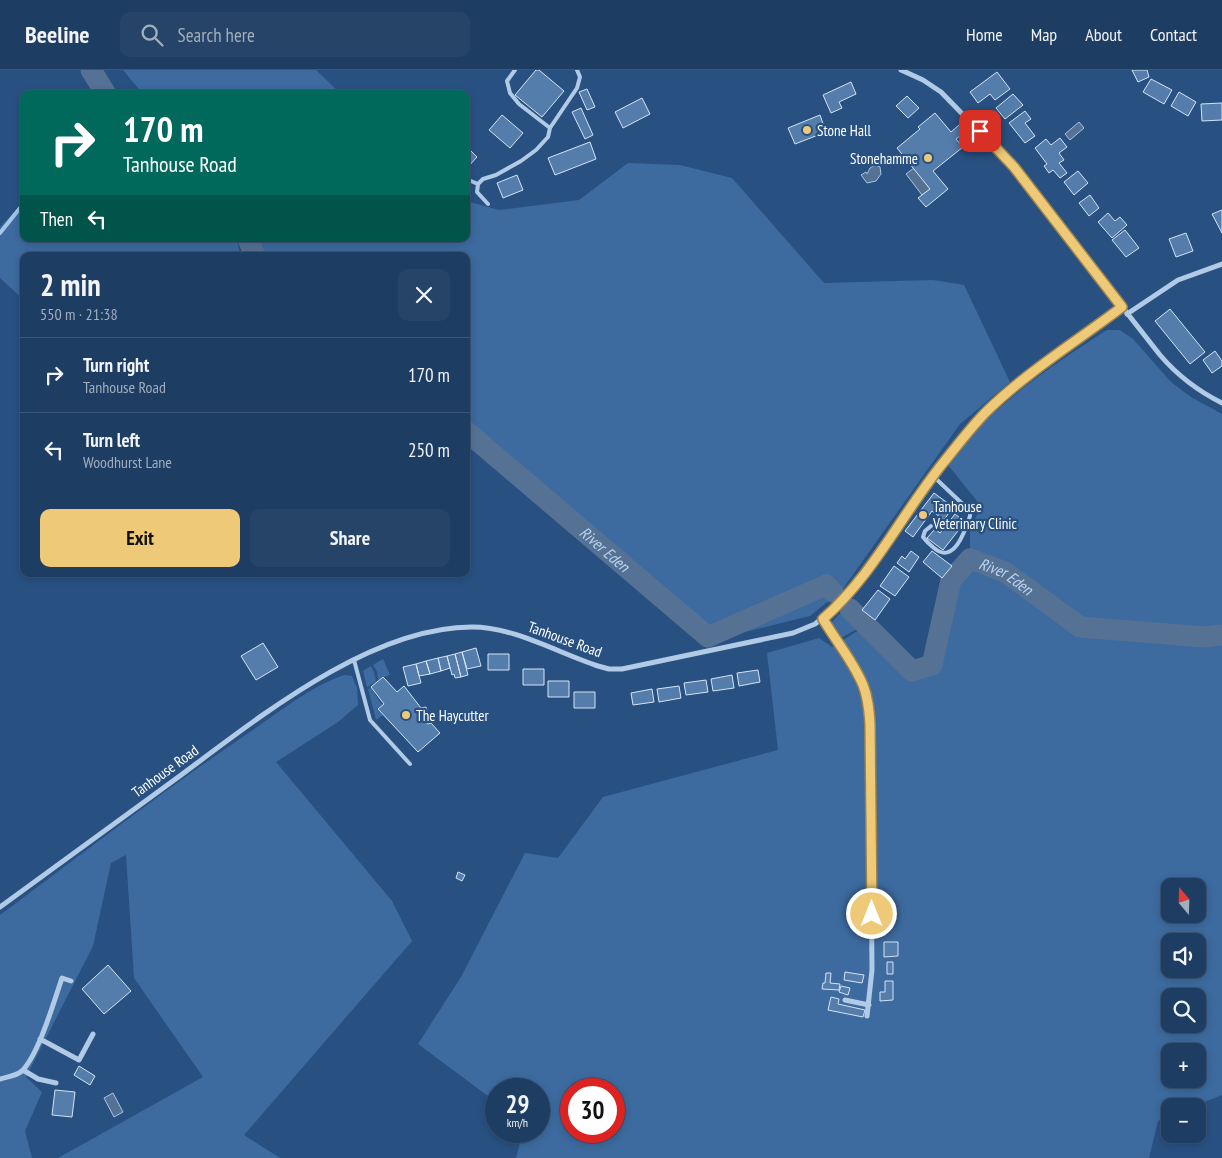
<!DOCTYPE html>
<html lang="en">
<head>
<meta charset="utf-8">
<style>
	:root { --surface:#1e3d62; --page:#264468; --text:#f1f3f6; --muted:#a1aebe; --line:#3c5677; --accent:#eec977 }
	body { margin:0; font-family:"PT Sans Narrow",sans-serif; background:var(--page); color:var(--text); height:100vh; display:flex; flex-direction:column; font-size:19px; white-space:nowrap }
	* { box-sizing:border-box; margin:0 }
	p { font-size:16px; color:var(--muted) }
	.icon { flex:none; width:28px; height:28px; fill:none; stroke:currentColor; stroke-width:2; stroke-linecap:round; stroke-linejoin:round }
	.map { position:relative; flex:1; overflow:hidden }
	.drawer { position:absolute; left:20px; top:182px; width:450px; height:325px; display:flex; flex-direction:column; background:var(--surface); border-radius:10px; box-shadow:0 2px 8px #0003,0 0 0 1px var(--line) }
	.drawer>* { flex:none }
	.banner { position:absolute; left:20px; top:20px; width:450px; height:152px; border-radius:10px; box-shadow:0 2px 8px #0003,0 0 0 1px var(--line); background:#00695c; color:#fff; overflow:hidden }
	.needle { width:32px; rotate:341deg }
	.buttons { position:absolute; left:1161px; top:808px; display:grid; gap:10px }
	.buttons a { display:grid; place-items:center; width:45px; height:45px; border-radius:10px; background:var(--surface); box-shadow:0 2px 8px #0003,0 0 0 1px var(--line); font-size:25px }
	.speed { position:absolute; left:485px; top:1008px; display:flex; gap:10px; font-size:25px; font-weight:700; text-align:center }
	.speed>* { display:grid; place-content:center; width:65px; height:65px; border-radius:50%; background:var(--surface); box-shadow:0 2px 8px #0003,0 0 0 1px var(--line); line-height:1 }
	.speed small { font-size:12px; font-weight:400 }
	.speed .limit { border:8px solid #d22; background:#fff; color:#111 }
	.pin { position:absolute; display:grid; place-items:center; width:42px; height:42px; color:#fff; margin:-21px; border-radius:10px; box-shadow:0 2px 8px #0006 }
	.me { position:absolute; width:55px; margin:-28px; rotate:0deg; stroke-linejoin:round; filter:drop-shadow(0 0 4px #0008) }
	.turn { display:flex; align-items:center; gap:18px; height:105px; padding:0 20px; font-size:22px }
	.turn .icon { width:65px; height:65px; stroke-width:2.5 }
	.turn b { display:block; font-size:35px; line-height:42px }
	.then { display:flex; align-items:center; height:48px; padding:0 20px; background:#0003; gap:10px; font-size:19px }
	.round { display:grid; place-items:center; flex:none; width:52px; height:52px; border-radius:10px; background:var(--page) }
	.head { display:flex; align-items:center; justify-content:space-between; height:85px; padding:0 20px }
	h1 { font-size:30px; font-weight:700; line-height:38px }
	.action { display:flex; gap:10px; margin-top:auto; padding:10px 20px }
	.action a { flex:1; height:58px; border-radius:10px; background:var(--accent); color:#111; font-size:20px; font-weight:700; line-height:58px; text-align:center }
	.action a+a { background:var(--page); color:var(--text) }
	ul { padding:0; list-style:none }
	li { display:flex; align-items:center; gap:15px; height:75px; padding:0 20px; border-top:1px solid var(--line) }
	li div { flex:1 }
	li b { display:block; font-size:19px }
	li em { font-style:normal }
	header { display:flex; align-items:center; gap:30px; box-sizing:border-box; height:70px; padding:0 25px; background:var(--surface); border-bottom:1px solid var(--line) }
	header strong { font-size:24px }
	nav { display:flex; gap:28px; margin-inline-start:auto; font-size:18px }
	.search { width:350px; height:45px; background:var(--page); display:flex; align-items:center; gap:12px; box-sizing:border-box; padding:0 18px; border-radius:10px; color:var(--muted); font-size:19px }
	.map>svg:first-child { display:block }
	.green { fill:#3d6b9f; fill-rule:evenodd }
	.water { fill:#557295; stroke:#a5c5e7 }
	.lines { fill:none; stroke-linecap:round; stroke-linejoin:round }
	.stream { stroke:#a5c5e7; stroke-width:4 }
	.river { stroke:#557295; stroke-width:21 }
	.building { fill:#557dac; stroke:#d4e4f5 }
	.lane { stroke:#b1cae6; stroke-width:4 }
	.street { stroke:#b1cae6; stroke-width:5 }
	.route-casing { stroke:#9b834d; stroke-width:12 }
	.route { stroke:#eec977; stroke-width:9 }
	.poi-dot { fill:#eec977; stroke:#285182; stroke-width:2 }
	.labels { text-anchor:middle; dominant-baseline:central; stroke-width:4.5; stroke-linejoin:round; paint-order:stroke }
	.poi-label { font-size:15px; fill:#fff; stroke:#285182; text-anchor:start }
	.street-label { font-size:15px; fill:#fff; stroke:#285182 }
	.water-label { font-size:16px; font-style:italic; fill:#bcd4ee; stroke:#285182 }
</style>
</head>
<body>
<header>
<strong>Beeline</strong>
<div class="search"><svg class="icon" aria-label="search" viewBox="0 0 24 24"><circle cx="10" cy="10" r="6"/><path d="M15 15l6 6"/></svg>Search here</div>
<nav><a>Home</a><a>Map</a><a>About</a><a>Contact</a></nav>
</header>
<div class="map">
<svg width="1222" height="1088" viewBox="0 0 1222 1088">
	<rect width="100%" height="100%" fill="#285182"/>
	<path class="green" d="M 123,0 L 316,0 L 341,24 L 143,24 Z
		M 628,93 L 680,95 L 732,108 L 824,213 L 933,210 L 964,215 L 1010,312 L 960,354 L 842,520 L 810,546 L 749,561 L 708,567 L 466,361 L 466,186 L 255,186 L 248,169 L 466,169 L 466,131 L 499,140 L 579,130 Z
		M 24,132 L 24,169 L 237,169 L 240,186 L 24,186 L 24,230 L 0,208 L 0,157 Z
		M 1107,260 L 1120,260 L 1133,269 L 1171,312 L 1191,327 L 1222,344 L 1222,1025 L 1194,1036 L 1170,1036 L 1170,1046 L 1158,1051 L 1149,1088 L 516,1088 L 523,1061 L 539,1061 L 539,1019 L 496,1019 L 496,1032 L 418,974 L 461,907 L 525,783 L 558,788 L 603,727 L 778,680 L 767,583 L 819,568 L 832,577 L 859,560 L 875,567 L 912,601 L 935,583 L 951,510 L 970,489 L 970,461 L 981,436 L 948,395 C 959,382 968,368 980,356 C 1017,319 1063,288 1107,260 ZM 1170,816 L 1198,816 L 1198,844 L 1170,844 ZM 1170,871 L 1198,871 L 1198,899 L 1170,899 ZM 1170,926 L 1198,926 L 1198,954 L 1170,954 ZM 1170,981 L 1198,981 L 1198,1009 L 1170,1009 ZM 571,1019 L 614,1019 L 614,1061 L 571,1061 Z
		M 854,529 L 868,553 L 839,569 L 829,555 Z
		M 383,589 L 390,605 L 384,607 L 383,606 L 378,610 L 377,602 L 373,595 Z
		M 371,596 L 374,602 L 376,612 L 367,617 L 363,601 Z
		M 344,605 L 352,606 L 357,618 L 358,635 L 338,652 L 276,692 L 392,831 L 412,871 L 244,1065 L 280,1088 L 58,1088 L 203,1007 L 134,908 L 126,785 L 111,793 L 93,876 L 26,1007 L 42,1022 L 25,1061 L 32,1088 L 0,1088 L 0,845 C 82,784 163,721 247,664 C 278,643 309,617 344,605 Z
		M 371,618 L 382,635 L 377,639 L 383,645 L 376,650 L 368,619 Z"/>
	<path class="water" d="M 1079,52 L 1084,58 L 1070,70 L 1065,64 Z
		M 875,95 L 880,97 L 881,104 L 876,111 L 867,113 L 861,105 L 866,102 L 867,104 L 870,98 Z
		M 914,98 L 930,119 L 922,125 L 906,104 Z
		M 113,1023 L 123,1042 L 114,1047 L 104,1028 Z"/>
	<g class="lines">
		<path class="stream" d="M 92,24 L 99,14
			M 0,163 L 24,133"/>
		<g class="river">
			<path d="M 91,0 L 106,24"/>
			<path d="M 248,169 L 255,186"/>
			<path id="s1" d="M 466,361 L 708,567 L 826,515 L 833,522"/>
			<path id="s2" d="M 850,539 L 912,601 L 932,595 L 951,510 L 970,489 L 1005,502 L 1080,557 L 1204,567 L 1222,565"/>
		</g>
	</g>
	<path class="building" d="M 536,0 L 539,0 L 564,21 L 542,47 L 515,25 Z
		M 1132,0 L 1147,0 L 1149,7 L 1138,12 Z
		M 997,2 L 1010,19 L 995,30 L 990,24 L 978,33 L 970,22 Z
		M 1151,9 L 1172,20 L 1164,34 L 1143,22 Z
		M 851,12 L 856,24 L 839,32 L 842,38 L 831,43 L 823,25 Z
		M 587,19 L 595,37 L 587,40 L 579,22 Z
		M 1179,22 L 1196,32 L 1188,46 L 1171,36 Z
		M 1013,24 L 1023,35 L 1005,49 L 996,38 Z
		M 907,26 L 919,38 L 908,48 L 896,36 Z
		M 642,28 L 650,44 L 623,58 L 615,42 Z
		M 1222,33 L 1222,50 L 1202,51 L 1201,34 Z
		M 581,38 L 593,65 L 585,69 L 572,42 Z
		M 1025,41 L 1031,49 L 1025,53 L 1035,66 L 1025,73 L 1009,53 Z
		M 935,43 L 951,62 L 959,55 L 965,62 L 956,69 L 963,77 L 933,101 L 948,119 L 926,137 L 918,128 L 930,119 L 897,78 L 920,59 L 918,57 Z
		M 502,45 L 523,63 L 510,78 L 489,60 Z
		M 820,45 L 826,62 L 795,74 L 788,58 Z
		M 1060,68 L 1067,77 L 1059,83 L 1064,90 L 1059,93 L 1067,103 L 1060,108 L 1053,100 L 1049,103 L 1044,96 L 1047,94 L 1035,78 L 1046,69 L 1051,75 Z
		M 590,72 L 596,89 L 555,105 L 548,88 Z
		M 466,76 L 477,87 L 466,99 Z
		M 1078,101 L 1088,113 L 1074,125 L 1064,112 Z
		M 517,105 L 523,120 L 503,128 L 497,113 Z
		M 1090,125 L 1099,138 L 1089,146 L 1079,133 Z
		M 1222,140 L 1222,163 L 1212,144 Z
		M 1108,143 L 1115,151 L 1120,147 L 1127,155 L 1112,168 L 1098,152 Z
		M 1125,160 L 1139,178 L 1126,187 L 1112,170 Z
		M 1186,163 L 1193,181 L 1176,187 L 1169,169 Z
		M 1170,239 L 1205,282 L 1190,294 L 1155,251 Z
		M 1215,281 L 1222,291 L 1222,296 L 1212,303 L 1203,290 Z
		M 934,423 L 953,437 L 944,450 L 932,441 L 913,467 L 905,461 Z
		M 955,444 L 965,452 L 943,480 L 927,468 L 935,459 L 940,463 Z
		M 911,481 L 919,487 L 909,502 L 897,493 L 902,486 L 905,489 Z
		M 932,481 L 952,496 L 942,508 L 923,492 Z
		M 894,496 L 909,507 L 895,526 L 880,516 Z
		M 878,520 L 890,529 L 875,550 L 862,540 Z
		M 263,573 L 278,597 L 256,610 L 241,586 Z
		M 476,578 L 481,596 L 467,599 L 462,582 Z
		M 462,582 L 468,605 L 461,607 L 455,584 Z
		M 455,584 L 461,607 L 455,608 L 454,604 L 452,605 L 447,586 Z
		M 488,584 L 509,584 L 509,600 L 488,600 Z
		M 447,586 L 450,598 L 441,601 L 438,588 Z
		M 438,588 L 441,601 L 430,604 L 426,591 Z
		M 426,591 L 430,604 L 419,606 L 416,594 Z
		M 416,594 L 421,613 L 408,616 L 403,597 Z
		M 523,599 L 544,599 L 544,615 L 523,615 Z
		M 758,600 L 760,612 L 739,616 L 737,603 Z
		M 732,605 L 734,618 L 713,621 L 711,609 Z
		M 383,607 L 397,622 L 404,616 L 421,638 L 426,637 L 428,648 L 422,649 L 428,654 L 431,653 L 440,663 L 418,682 L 378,639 L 384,634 L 371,617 Z
		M 706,610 L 708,622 L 686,625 L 684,613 Z
		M 548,611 L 569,611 L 569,627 L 548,627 Z
		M 679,616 L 681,628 L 659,632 L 657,619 Z
		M 652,619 L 654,632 L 633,635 L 631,623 Z
		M 574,622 L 595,622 L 595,638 L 574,638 Z
		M 458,802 L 465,805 L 462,811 L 456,808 Z
		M 884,872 L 898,872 L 898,886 L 884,887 Z
		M 887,892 L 893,892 L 893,904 L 887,904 Z
		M 108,895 L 131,921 L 104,944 L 82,919 Z
		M 845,902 L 864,905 L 862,913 L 844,910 Z
		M 826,903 L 831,903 L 830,913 L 840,914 L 839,920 L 822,919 L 823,913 L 825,913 Z
		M 885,911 L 893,911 L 893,930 L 880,931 L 880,922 L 885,922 Z
		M 841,916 L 850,918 L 848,925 L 839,922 Z
		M 831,927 L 839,929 L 838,934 L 865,940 L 863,947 L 828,940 Z
		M 79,996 L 95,1006 L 90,1015 L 74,1005 Z
		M 55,1020 L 75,1022 L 72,1047 L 52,1045 Z"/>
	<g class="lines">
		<path class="lane" d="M 515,0 L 507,11 L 510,23 L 519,34 L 550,58
			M 466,109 L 478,114
			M 488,134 L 477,122 L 478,114 L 483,109 L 496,105 L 521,91 L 536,80 L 548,67 L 550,58 L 577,18 L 580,7 L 577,0
			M 931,456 L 925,461 L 923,467 C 926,471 929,474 934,478 C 954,495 965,461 970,446 L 970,441 L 933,406
			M 354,590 L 370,650 L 410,694"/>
		<path class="street" d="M 901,0 L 923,10 L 941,22 L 1014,97 L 1050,145 L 1160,285 C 1177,305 1198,321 1222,333
			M 1127,244 L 1178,210 L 1222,194
			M 823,549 C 836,571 855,593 864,617 C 868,629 869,641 870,653 L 872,900 L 867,946
			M 0,837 C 59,794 118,751 177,708 C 257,649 369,557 472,557 C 515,557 558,583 598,596 L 609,599 L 622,599 L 793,563 L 815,554 L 836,537 L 875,491 L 933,406 L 986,342 L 1043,295 L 1122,237
			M 845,930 L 869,935
			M 40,969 L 79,990 L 93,964
			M 23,1000 L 38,1009 L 56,1013
			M 0,1009 C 7,1007 16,1006 22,1001 C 39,984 54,931 62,908 L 71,911"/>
	</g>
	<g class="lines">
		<g class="route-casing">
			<path id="route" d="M 872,844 L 870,653 C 869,640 868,627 863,615 C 853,591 836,571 823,549 C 873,505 902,444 943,393 C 957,376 971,357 987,341 C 1027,302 1077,271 1122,237 L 1014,97 L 980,61"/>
		</g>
		<use href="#route" class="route"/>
	</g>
	<g class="poi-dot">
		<circle cx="807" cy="60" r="5"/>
		<circle cx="928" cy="88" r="5"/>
		<circle cx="923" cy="445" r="5"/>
		<circle cx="406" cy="645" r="5"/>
	</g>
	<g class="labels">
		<g class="poi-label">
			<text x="817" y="60">Stone Hall</text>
			<text x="918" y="88" text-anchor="end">Stonehamme</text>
			<text x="933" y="436">Tanhouse<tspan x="933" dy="17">Veterinary Clinic</tspan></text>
			<text x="416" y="645">The Haycutter</text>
		</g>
		<g class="street-label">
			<text transform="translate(565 569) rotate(20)">Tanhouse Road</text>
			<text transform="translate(165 701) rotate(-36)">Tanhouse Road</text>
		</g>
		<g class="water-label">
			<text stroke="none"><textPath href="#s1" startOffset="182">River Eden</textPath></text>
			<text stroke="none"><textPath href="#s2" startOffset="264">River Eden</textPath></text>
		</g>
	</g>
</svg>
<div class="buttons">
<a><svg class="needle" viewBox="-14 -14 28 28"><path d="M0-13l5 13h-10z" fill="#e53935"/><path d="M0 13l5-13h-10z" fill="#a1aebe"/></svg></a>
<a><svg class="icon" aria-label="sound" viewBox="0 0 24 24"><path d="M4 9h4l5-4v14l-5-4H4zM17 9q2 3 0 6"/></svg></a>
<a><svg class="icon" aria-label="search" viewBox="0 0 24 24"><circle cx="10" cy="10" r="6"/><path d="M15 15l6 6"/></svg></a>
<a>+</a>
<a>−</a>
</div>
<div class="speed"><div>29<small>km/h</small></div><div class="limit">30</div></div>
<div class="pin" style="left:980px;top:61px;background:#d93025"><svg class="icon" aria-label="arrive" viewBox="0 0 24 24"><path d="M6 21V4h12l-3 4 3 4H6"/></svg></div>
<svg class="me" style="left:872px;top:844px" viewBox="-20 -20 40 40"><circle r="17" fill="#eec977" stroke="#fff" stroke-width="3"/><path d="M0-11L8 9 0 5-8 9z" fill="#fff"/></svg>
<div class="banner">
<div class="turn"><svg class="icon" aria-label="right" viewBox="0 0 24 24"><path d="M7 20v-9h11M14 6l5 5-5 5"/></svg><div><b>170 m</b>Tanhouse Road</div></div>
<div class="then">Then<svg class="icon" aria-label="left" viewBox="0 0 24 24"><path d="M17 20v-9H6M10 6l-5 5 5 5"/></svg></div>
</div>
<section class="drawer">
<div class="head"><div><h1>2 min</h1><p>550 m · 21:38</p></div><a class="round"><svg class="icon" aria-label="close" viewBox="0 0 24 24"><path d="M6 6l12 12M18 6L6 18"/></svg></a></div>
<ul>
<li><svg class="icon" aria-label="right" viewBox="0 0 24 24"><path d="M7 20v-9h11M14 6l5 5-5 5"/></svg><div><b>Turn right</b><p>Tanhouse Road</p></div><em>170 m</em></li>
<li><svg class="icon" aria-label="left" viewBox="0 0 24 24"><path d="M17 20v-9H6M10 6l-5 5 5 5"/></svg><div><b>Turn left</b><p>Woodhurst Lane</p></div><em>250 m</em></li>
</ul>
<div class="action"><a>Exit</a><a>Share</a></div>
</section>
</div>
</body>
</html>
